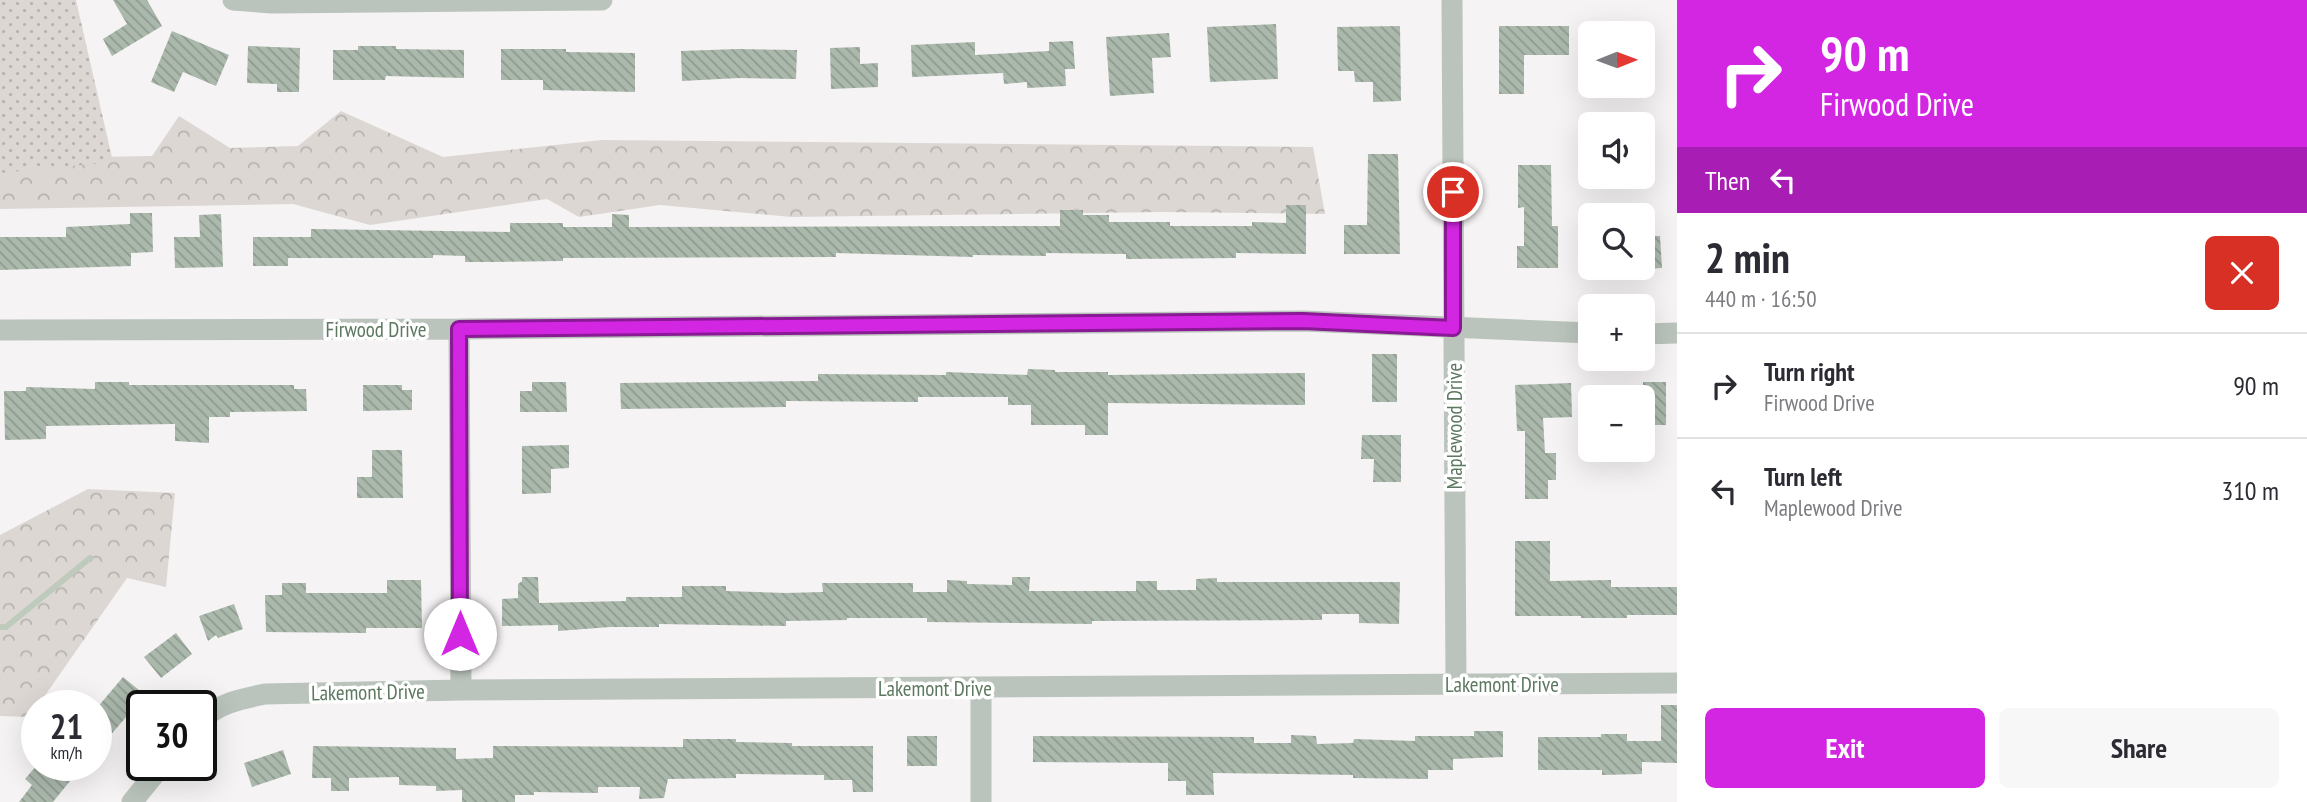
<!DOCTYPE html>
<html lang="en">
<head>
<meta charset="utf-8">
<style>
	:root { --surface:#fff; --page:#f7f7f7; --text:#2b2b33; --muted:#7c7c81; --line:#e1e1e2; --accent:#d326e3 }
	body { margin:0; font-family:"PT Sans Narrow",sans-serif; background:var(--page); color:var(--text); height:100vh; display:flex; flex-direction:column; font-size:26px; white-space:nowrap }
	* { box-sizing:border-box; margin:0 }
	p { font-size:23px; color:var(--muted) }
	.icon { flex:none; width:38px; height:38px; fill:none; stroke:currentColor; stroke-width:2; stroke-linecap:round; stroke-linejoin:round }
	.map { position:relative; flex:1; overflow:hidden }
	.side { display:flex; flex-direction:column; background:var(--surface); width:630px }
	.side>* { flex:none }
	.guide { background:#d326e3; color:#fff; overflow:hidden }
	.needle { width:46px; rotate:89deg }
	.fabs { position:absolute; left:1578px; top:21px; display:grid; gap:14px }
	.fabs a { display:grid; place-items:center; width:77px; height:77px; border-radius:10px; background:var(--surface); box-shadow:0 7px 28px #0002; font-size:35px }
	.speed { position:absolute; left:21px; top:690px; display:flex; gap:14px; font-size:35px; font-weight:700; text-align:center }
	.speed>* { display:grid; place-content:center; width:91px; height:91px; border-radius:50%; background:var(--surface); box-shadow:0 7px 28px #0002; line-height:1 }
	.speed small { font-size:18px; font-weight:400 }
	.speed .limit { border:4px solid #111; border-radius:10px; background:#fff; color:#111 }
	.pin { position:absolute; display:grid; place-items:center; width:60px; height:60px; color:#fff; margin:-30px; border:4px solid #fff; border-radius:50%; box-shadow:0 2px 7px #0007 }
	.me { position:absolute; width:77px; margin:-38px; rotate:0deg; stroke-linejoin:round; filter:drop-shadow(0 0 5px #0008) }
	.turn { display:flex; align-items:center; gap:24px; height:147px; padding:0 28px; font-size:32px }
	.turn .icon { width:91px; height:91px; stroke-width:2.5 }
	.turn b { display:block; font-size:49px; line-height:60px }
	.then { display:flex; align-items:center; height:66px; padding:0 28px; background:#0003; gap:14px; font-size:26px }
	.round { display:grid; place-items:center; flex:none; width:74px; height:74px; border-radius:10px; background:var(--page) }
	.headline { display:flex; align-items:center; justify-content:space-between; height:119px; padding:0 28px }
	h1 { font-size:42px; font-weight:700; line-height:52px }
	.cta { display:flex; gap:14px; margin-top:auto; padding:14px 28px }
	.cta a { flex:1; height:80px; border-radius:10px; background:var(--accent); color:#fff; font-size:28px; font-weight:700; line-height:80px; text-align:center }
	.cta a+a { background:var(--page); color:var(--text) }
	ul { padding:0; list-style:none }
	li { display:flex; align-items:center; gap:21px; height:105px; padding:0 28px; border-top:2px solid var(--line) }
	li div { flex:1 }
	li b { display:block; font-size:26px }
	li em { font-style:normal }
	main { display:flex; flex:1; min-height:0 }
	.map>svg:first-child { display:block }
	.forest { fill:url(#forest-crowns) }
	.park { fill:url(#park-dots) }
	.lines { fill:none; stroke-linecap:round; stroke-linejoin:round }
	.stream { stroke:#becbbc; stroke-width:6 }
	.building { fill:url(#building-back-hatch) }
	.minor { stroke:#bac4bc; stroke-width:21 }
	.route-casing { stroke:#891994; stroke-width:18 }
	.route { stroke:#d326e3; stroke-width:12 }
	.labels { text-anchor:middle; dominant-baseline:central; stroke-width:7; stroke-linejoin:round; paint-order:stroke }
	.street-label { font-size:21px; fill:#5d7860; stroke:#fff }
</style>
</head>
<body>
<main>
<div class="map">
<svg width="1677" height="802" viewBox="0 0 1677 802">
	<defs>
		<pattern id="forest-crowns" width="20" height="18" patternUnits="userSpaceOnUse" patternTransform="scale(1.75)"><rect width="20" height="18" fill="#ddd7d4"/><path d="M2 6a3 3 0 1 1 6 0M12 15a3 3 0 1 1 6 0" fill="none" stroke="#b6b3af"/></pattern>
		<pattern id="park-dots" width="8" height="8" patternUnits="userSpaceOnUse" patternTransform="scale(1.75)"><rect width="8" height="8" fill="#ddd7d4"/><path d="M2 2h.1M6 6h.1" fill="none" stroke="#b6b3af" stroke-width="1.8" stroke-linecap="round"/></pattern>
		<pattern id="building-back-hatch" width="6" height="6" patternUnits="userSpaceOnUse" patternTransform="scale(1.75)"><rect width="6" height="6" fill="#abb8ac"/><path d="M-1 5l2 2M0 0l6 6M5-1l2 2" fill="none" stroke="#8e9a8f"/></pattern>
	</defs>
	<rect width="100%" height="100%" fill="#f6f3f4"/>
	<path class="forest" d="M 0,0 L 92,157 L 152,156 L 179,116 L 230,148 L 298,146 L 341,111 L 443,157 L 602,140 L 1313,147 L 1325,214 L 1162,212 L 791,217 L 660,205 L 579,217 L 547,199 L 370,225 L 293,204 L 0,209 Z
		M 88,489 L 175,493 L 166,587 L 127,578 L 30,717 L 0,716 L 0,535 Z"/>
	<path class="park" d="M 0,0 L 76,0 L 113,162 L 0,173 Z"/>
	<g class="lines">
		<path class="stream" d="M 0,627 L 6,627 L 90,558"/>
	</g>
	<path class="building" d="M 113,0 L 147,0 L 162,26 L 112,56 L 103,39 L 127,24 Z
		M 1276,24 L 1278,79 L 1210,82 L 1207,27 Z
		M 1400,26 L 1401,101 L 1373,102 L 1373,82 L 1355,82 L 1354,71 L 1338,71 L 1337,27 Z
		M 1499,26 L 1569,26 L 1569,55 L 1524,55 L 1524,94 L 1499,94 Z
		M 172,31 L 229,55 L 216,86 L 183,72 L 174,92 L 151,82 Z
		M 1169,33 L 1171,57 L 1152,58 L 1154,93 L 1110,96 L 1106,37 Z
		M 1073,41 L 1075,69 L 1065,69 L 1066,86 L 1027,88 L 1027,82 L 1004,84 L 1003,73 L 912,77 L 911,45 L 975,42 L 975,55 L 1049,51 L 1049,42 Z
		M 248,46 L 300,48 L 299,92 L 277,92 L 277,84 L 247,83 Z
		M 358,46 L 396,46 L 396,49 L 464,50 L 464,78 L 386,76 L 385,80 L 333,80 L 333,50 L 358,50 Z
		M 860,47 L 860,64 L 878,63 L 878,87 L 831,89 L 830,48 Z
		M 501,49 L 566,49 L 566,52 L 635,53 L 635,92 L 543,90 L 543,80 L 501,80 Z
		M 738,49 L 797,50 L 796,79 L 739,78 L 682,81 L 681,51 Z
		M 1368,154 L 1398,154 L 1400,254 L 1344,254 L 1344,225 L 1367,225 Z
		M 1518,165 L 1551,165 L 1552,226 L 1558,226 L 1558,268 L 1517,268 L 1517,246 L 1524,246 L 1524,207 L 1518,208 Z
		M 1286,205 L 1306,205 L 1306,254 L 1236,253 L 1236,258 L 1126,259 L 1126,254 L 1046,253 L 1046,256 L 973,255 L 973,257 L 836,253 L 836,257 L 563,258 L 563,261 L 492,262 L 465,262 L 465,256 L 433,255 L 433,258 L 288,258 L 288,266 L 253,266 L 253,237 L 311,237 L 311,229 L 510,232 L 510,223 L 563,223 L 563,227 L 612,227 L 612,214 L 629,215 L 629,227 L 1060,226 L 1060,210 L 1083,210 L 1083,215 L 1109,215 L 1109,222 L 1170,222 L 1170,226 L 1252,226 L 1252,222 L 1286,223 Z
		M 130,213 L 152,213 L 153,252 L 131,253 L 131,266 L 0,270 L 0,237 L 66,237 L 66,227 L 130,224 Z
		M 221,214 L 223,267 L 175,268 L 174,237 L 200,237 L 199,215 Z
		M 1643,236 L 1660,236 L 1662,268 L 1643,269 Z
		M 1372,354 L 1397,354 L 1397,402 L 1372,402 Z
		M 1028,369 L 1055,370 L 1055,372 L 1108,372 L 1108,375 L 1305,373 L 1305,405 L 1108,403 L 1108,435 L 1085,435 L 1085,425 L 1031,425 L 1031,405 L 1008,405 L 1008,397 L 918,397 L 918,402 L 786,401 L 786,407 L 621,409 L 620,383 L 818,381 L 818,374 L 946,375 L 946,372 L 1027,375 Z
		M 95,382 L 129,382 L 129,385 L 294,385 L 294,389 L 306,389 L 307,411 L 230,412 L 230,417 L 209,417 L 209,443 L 175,441 L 175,424 L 46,426 L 46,439 L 5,440 L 4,391 L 26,391 L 26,387 L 95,389 Z
		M 532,382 L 566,382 L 567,412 L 520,412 L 520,391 L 532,391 Z
		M 1643,382 L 1666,382 L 1666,425 L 1643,425 Z
		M 1571,383 L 1572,417 L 1543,418 L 1545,453 L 1556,453 L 1556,480 L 1548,480 L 1548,499 L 1525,499 L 1525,431 L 1517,431 L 1515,385 Z
		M 363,385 L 402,385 L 402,390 L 412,390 L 412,410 L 363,411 Z
		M 1362,435 L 1401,435 L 1401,482 L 1373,482 L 1374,459 L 1361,459 Z
		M 569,445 L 569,468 L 551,469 L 551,493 L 522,494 L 522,446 Z
		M 372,450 L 402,450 L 403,498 L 357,498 L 357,477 L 372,477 Z
		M 1515,541 L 1550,541 L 1550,581 L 1611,580 L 1611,587 L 1677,587 L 1677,615 L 1627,615 L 1627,618 L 1581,618 L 1581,616 L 1515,616 Z
		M 522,577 L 538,577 L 539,603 L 626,601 L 626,597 L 682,597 L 682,586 L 726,586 L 726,591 L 786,593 L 823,592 L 822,583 L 913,583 L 913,592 L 947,592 L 947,580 L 967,581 L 967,584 L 1012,585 L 1012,577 L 1030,577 L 1029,591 L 1136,591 L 1136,581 L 1157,581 L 1157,590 L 1196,590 L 1196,579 L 1217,578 L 1217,582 L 1400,582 L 1399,624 L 1359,623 L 1359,614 L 1322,614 L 1322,620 L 1092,621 L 1092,624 L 927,622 L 927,618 L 847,618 L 847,620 L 786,621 L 786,626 L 659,624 L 659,627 L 610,627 L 558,631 L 558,625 L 502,626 L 502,599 L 518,598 L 518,584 L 522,581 Z
		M 387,580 L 421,580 L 422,628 L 366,628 L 366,633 L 266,632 L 265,595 L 282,595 L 282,583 L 306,583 L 306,593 L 387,593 Z
		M 234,604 L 243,629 L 218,638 L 216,635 L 208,641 L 199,616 Z
		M 176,633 L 192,654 L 161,678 L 144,657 Z
		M 123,677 L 145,695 L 96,752 L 96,709 Z
		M 1661,705 L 1677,705 L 1677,763 L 1642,762 L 1642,774 L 1602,775 L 1602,770 L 1538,770 L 1538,737 L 1601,737 L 1601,734 L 1627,734 L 1627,741 L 1661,741 Z
		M 1474,731 L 1503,731 L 1503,757 L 1453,759 L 1453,770 L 1428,770 L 1428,779 L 1353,778 L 1353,775 L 1213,773 L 1214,795 L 1186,795 L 1186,781 L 1168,781 L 1168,763 L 1033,762 L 1033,736 L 1254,737 L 1254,743 L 1291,743 L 1291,735 L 1316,736 L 1317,744 L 1353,743 L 1354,739 L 1415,741 L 1415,736 L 1474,736 Z
		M 907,736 L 937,736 L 937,766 L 907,766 Z
		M 683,739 L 736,739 L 736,742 L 792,743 L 792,746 L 873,746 L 873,792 L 853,792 L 852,780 L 824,780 L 824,775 L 736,774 L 736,778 L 668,779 L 664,798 L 639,799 L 640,787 L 598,787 L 598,793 L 534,792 L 534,795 L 515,795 L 515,802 L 462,802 L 462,790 L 436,791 L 436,786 L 399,785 L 399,777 L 349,778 L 349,791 L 331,791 L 331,778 L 312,778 L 313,746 L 456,748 L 456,759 L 493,758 L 493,746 L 683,747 Z
		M 283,750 L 291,774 L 252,787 L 244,763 Z
		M 37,765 L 83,765 L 53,802 L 19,802 L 32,785 L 25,779 Z"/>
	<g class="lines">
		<path class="minor" d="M 233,0 L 272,3 L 602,0
			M 1452,0 L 1456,684
			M 459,329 L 461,690
			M 0,330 L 459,329 L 1303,321 L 1591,333
			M 1643,334 L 1677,333
			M 981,688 L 981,802
			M 201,721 C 218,703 241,699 265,694 L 461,690 L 1677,683
			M 132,802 L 162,765"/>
	</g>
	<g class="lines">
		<g class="route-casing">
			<path id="route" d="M 460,634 L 459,329 L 1303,321 L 1453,328 L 1453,192"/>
		</g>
		<use href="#route" class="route"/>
	</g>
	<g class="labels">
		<g class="street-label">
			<text x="376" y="329">Firwood Drive</text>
			<text transform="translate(1454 426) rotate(-90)">Maplewood Drive</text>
			<text x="1502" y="684">Lakemont Drive</text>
			<text x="935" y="688">Lakemont Drive</text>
			<text transform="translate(368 692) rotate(-1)">Lakemont Drive</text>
		</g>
	</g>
</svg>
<div class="fabs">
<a><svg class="needle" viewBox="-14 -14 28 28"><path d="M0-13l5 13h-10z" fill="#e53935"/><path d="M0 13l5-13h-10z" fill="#7c7c81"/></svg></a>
<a><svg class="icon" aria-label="sound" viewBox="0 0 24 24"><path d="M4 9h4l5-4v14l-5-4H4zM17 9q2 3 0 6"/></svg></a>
<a><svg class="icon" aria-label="search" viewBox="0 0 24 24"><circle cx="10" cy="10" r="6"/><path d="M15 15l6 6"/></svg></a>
<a>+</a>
<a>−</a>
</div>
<div class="speed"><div>21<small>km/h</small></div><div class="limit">30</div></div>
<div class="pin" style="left:1453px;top:192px;background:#d93025"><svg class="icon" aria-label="arrive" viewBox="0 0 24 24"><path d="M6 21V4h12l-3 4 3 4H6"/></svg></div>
<svg class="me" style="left:460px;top:634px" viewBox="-20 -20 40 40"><circle r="19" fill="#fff"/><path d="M0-13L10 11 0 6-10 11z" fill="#d326e3"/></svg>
</div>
<section class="side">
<div class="guide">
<div class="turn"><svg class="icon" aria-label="right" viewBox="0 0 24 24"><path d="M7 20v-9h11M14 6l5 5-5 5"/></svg><div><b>90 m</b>Firwood Drive</div></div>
<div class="then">Then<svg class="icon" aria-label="left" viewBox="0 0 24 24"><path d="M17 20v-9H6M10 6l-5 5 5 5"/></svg></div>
</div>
<div class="headline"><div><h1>2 min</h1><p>440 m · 16:50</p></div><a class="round" style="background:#d93025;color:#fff"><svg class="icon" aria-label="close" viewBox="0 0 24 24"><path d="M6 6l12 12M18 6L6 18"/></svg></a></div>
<ul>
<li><svg class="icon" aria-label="right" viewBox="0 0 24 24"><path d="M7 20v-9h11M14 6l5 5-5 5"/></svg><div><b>Turn right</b><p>Firwood Drive</p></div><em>90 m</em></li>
<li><svg class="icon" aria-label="left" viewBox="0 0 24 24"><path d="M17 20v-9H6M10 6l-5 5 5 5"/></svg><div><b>Turn left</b><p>Maplewood Drive</p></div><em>310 m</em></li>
</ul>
<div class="cta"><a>Exit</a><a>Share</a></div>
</section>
</main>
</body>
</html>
